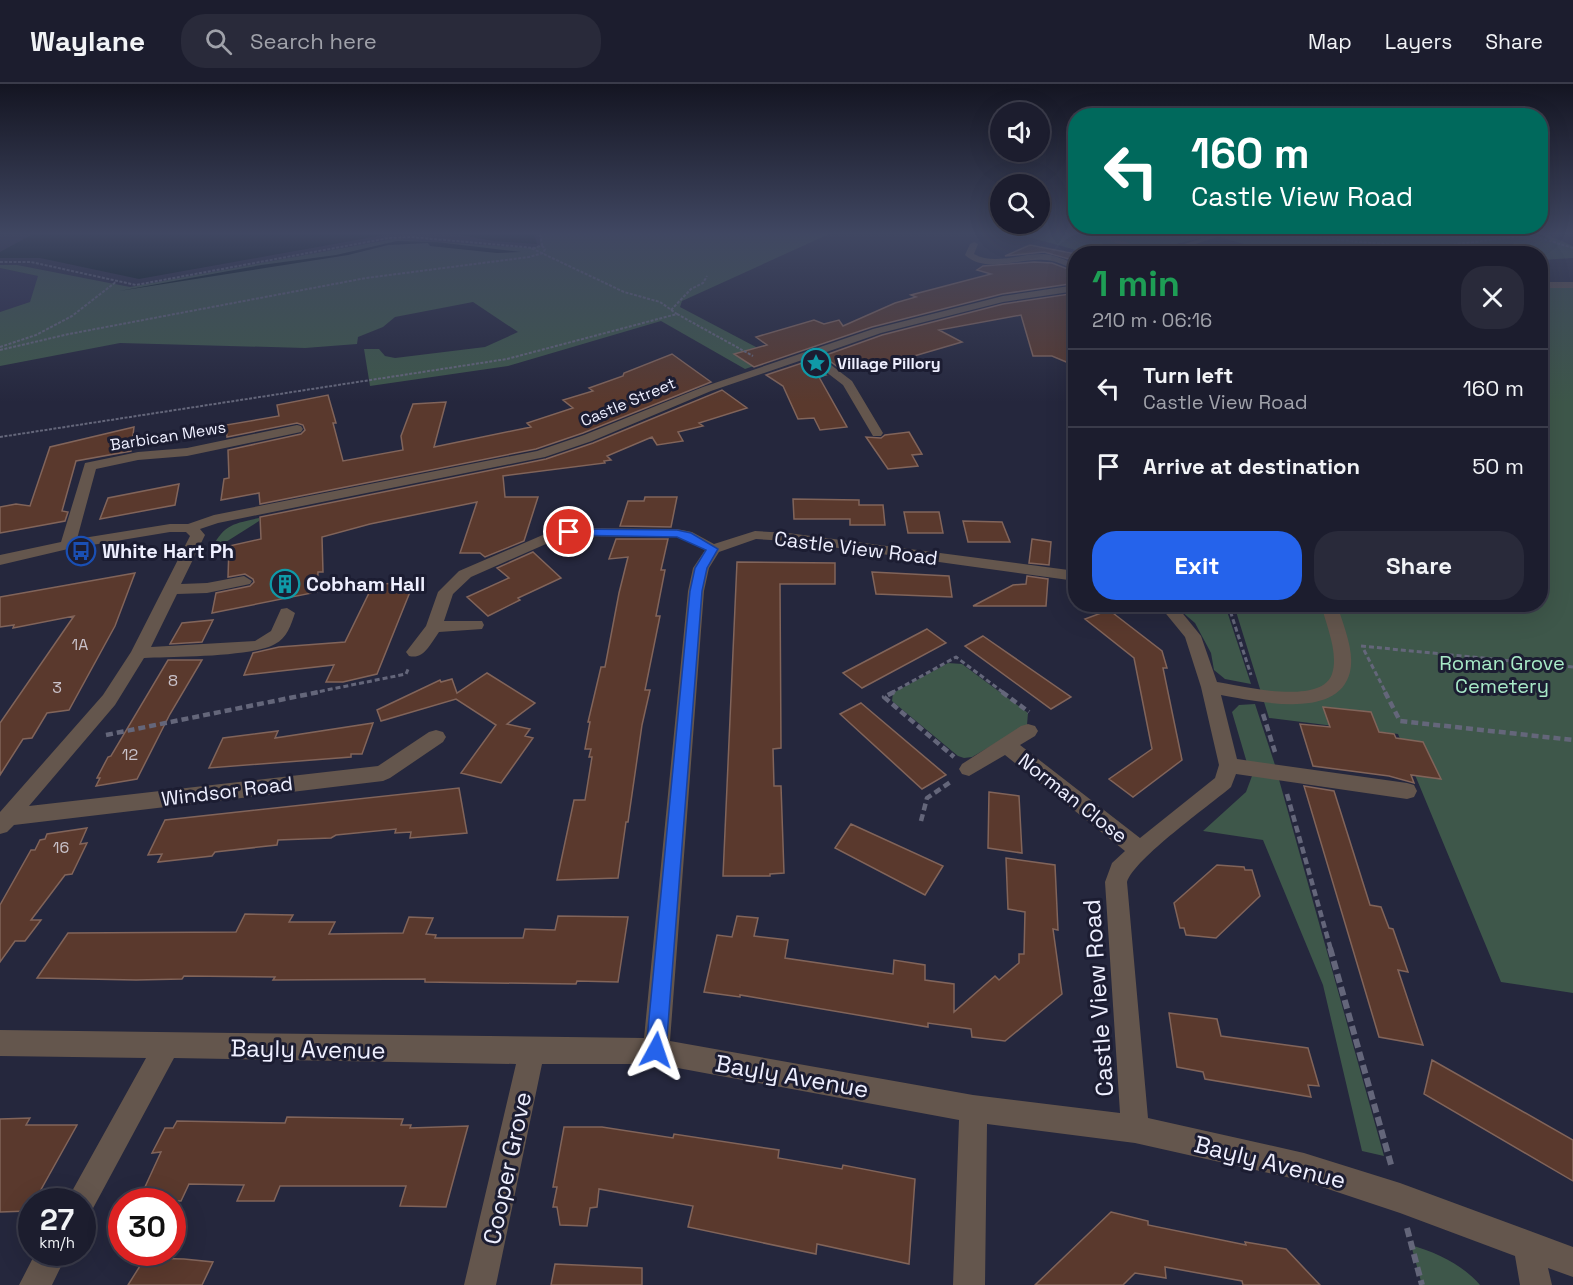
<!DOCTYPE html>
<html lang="en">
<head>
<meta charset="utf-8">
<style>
	:root { --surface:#1c1d2e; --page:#292a3a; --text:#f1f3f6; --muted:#a0a2aa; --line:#3a3b4a; --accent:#2563eb }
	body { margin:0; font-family:"Space Grotesk",sans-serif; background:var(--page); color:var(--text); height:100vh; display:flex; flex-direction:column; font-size:22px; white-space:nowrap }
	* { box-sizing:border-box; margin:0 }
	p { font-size:20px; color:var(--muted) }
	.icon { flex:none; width:33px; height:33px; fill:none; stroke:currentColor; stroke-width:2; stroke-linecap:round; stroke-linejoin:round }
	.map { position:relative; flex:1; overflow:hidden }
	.panel { position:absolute; left:1068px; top:162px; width:480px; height:366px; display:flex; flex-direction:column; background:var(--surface); border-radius:24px; box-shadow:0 6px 24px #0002,0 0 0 2px var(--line) }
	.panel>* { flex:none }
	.banner { position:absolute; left:1068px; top:24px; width:480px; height:126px; border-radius:24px; box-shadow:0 6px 24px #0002,0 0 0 2px var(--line); background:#00695c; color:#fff; overflow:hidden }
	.buttons { position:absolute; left:990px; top:18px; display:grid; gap:12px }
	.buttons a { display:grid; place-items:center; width:60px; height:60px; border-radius:50%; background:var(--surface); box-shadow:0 6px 24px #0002,0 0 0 2px var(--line); font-size:30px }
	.speed { position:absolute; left:18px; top:1104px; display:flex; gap:12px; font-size:30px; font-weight:700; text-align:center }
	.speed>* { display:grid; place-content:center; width:78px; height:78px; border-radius:50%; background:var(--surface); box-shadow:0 6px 24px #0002,0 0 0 2px var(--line); line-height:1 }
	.speed small { font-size:15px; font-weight:400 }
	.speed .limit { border:9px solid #d22; background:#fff; color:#111 }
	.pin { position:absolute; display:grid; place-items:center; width:51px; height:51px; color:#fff; margin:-26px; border:3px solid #fff; border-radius:50%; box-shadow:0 2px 6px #0007 }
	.me { position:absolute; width:66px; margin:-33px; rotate:5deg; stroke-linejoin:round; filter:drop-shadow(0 0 4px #0008) }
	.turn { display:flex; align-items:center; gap:21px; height:126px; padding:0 24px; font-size:27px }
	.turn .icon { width:78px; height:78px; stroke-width:2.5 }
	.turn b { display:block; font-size:42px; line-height:51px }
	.round { display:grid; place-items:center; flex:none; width:63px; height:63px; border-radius:24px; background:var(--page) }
	.headline { display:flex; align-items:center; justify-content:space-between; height:102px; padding:0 24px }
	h1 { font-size:36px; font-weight:700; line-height:45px; color:#1e9e55 }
	.button { display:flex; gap:12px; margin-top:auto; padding:12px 24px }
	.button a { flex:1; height:69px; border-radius:24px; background:var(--accent); color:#fff; font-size:24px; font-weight:700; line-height:69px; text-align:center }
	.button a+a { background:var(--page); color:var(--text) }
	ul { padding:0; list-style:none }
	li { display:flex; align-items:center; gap:18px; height:78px; padding:0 24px; border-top:2px solid var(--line) }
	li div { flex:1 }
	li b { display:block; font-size:22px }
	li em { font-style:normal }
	header { display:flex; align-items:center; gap:36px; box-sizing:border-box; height:84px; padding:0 30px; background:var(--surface); border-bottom:2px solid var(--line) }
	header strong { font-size:28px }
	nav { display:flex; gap:33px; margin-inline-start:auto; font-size:21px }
	.search { width:420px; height:54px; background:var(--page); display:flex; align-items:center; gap:15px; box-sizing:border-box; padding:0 21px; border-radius:24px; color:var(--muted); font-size:22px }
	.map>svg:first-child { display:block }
	.built { fill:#2b2c49 }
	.green { fill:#3e574a }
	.water { fill:#001516 }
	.building { fill:#5a392d; stroke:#81645a; stroke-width:1.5 }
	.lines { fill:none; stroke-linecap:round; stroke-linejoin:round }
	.path-far3 { stroke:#64667a; stroke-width:2; stroke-dasharray:3 1.5; stroke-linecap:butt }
	.path-far2 { stroke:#64667a; stroke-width:3; stroke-dasharray:5 3; stroke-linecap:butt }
	.path-far1 { stroke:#64667a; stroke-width:4.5; stroke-dasharray:7 4; stroke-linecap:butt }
	.path { stroke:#64667a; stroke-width:6; stroke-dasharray:9 4.5; stroke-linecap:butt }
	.minor { fill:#64564d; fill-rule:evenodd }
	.route { fill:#2563eb; stroke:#184099; stroke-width:1.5 }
	.labels { text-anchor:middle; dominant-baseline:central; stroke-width:6; stroke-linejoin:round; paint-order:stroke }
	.far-poi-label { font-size:16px; font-weight:bold; fill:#eeefff; stroke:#1c1d32; text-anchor:start }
	.far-street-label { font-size:16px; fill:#eeefff; stroke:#1c1d32 }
	.number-label { font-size:16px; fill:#c9c2ca }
	.street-label { font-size:20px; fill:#eeefff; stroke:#1c1d32 }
	.poi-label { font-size:20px; font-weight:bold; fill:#eeefff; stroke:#1c1d32; text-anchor:start }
	.park-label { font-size:20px; fill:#a8eac8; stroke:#1c1d32 }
	.near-street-label { font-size:24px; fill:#eeefff; stroke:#1c1d32 }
</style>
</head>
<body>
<header>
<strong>Waylane</strong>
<div class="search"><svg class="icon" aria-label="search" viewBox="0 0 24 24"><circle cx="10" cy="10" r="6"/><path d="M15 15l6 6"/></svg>Search here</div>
<nav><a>Map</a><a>Layers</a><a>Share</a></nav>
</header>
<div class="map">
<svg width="1573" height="1201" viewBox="0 0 1573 1201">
	<rect width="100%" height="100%" fill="#25273d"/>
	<path class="built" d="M 0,184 L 56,196 L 55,212 L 0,228 Z"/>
	<path class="green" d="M 540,150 L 829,150 L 682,217 L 680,223 L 777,274 L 745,285 L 661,237 L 508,282 L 370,302 L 364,265 L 379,265 L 385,272 L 395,274 L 485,263 L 518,248 L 473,218 L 395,233 L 383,243 L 358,253 L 357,260 L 305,264 L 120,259 L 0,282 L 0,228 L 30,218 L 38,192 L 0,184 L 0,181 L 17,181 L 130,203 L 393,155 L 531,164 L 540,162 Z
		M 1017,150 L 1545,150 L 1573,162 L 1573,174 L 1541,176 L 1540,170 L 1303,170 L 1298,167 L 1275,169 L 1213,151 L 1151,166 L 1146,169 L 1091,170 Z
		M 1541,201 L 1573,201 L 1573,909 L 1501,898 L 1398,650 L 1269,634 L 1234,521 L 1540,520 Z
		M 259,434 L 259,437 L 210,468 C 223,441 231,440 259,434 Z
		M 1174,521 L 1225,521 L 1251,600 L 1225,595 L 1214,586 L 1211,569 L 1195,539 Z
		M 948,579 L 962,580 L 1028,629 L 1027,641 L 972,673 L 964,674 L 958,672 L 892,617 L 893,609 Z
		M 1255,620 L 1275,681 L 1247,679 L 1232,628 L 1239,621 Z
		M 1252,692 L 1278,692 L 1384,1072 L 1362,1067 L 1323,901 L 1263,756 L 1203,747 L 1246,708 Z
		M 1411,1161 C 1437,1169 1462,1180 1480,1201 L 1422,1201 Z"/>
	<path class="water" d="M 33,150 L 390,150 L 139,195 L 40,174 L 0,174 L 0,168 Z
		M 455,150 L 534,150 L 537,160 L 493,157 Z
		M 397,157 L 437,158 L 521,168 L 497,169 L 430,162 L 428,159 L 388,161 L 348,171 L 119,207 L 261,181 L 336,171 Z"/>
	<path class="building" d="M 1030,161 L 1076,170 L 1076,177 L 1044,168 L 1005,172 Z
		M 1034,178 L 1052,179 L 1076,188 L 1076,199 L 1002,210 L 872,243 L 754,283 L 734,270 L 767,261 L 756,253 L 814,236 L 824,240 L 839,236 L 843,242 L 895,219 L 916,213 L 911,211 L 991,190 L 977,186 L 983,182 Z
		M 1076,209 L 1076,282 L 1052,272 L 1033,272 L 1021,231 L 939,246 L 962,258 L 880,282 L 872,278 L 842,286 L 823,272 L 882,251 L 1003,220 Z
		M 672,270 L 711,298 L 583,349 L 536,365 L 260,420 L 259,409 L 221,416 L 224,395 L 229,394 L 228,366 L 301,350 L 305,346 L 303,341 L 297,339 L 227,353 L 226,341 L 279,332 L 277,321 L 328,311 L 336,339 L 333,339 L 343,377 L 403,366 L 401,352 L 413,320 L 446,318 L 434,363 L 531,343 L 527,339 L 573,324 L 563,316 L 593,307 L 589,304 L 623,292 L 624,289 Z
		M 808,277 L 826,291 L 819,293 L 847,343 L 820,346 L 814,334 L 798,335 L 783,302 L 766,291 Z
		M 722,306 L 747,324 L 699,339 L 703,342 L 678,348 L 683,357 L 657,361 L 652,353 L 607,372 L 611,376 L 604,377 L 605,379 L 503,392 L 505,413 L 538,413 L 524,457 L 485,473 L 480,469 L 460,469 L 477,418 L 370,440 L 322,453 L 323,488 L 318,488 L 317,508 L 212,529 L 216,509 L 250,502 L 254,498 L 253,495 L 245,490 L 228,493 L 229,462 L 261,455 L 260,433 L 546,375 L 593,359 Z
		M 134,343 L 131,367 L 76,377 L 62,427 L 68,428 L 65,437 L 0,449 L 0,423 L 16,420 L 30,422 L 50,363 Z
		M 909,348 L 922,370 L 912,371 L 918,382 L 888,385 L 866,353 L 881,354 L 885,351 Z
		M 179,400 L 175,421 L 100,435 L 108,414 Z
		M 645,413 L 677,413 L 671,443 L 620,442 L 628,417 L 644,417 Z
		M 793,415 L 859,416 L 859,421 L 883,421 L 885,441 L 850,441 L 850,435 L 794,435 Z
		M 904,428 L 939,428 L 943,449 L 908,449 Z
		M 963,437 L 1002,438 L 1010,458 L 968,458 Z
		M 616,455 L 668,455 L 661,486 L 665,486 L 656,532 L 660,532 L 645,606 L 650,606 L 642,641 L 628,738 L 626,738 L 618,794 L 557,796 L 574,716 L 585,716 L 592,673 L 589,673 L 591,665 L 585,665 L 590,638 L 588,638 L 601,583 L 605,583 L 619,509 L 628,473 L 609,475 Z
		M 1032,455 L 1051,458 L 1049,481 L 1029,479 Z
		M 533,468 L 561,494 L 518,514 L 520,516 L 488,532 L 467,513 L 509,494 L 497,484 Z
		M 737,478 L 835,479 L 835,500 L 780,500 L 781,664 L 773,665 L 774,702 L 781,702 L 784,789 L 770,790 L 770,792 L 723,792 Z
		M 872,488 L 949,492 L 952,513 L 876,510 Z
		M 135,489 L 115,542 L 69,626 L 47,629 L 32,654 L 23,655 L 0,691 L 0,639 L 74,532 L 13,544 L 14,541 L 0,543 L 0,513 Z
		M 1027,492 L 1048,495 L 1046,522 L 973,522 L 1013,501 L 1026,500 Z
		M 414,498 L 377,590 L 343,598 L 326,598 L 334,581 L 244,591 L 253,569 L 279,563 L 345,558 L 371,505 L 379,504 L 382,500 Z
		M 1109,526 L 1162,567 L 1167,584 L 1163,584 L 1182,676 L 1133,713 L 1109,695 L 1152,665 L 1134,574 L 1085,535 Z
		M 213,536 L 202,558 L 170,560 L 182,539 Z
		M 927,545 L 946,559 L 862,604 L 843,589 Z
		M 983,552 L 1071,613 L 1051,625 L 965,562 Z
		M 168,576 L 202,576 L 170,630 L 137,695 L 96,702 L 100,694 L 97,694 L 108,673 L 111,672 Z
		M 487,589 L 535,619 L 507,640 L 530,645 L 525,652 L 533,654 L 501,699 L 461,689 L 496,641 L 456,615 L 381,637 L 377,626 L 440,596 L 441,598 L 452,595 L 457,609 Z
		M 861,619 L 946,691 L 922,705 L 840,630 Z
		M 1323,623 L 1371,628 L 1379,648 L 1394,650 L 1396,654 L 1423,658 L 1441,695 L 1411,691 L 1414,699 L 1389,692 L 1313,682 L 1300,640 L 1330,643 Z
		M 373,639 L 362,670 L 351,670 L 351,673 L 209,684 L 223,654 L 278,647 L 275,654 Z
		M 1304,702 L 1334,707 L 1370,821 L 1381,823 L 1389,844 L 1393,845 L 1408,888 L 1398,886 L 1423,961 L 1379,953 Z
		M 459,704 L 467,749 L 410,754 L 411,748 L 395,749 L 396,745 L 336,751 L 331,754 L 278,756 L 277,761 L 215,768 L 212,772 L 158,778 L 162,770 L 148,771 L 165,736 Z
		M 989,708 L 1019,712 L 1022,769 L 988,764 Z
		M 851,740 L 943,782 L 925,811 L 835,764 Z
		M 87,744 L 80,760 L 87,759 L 72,790 L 65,791 L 31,836 L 41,836 L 25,857 L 15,857 L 0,878 L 0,821 L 31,766 L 35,766 L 40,756 L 45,755 L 47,750 Z
		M 1006,774 L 1055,781 L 1058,846 L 1053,845 L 1062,910 L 1005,957 L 972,953 L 971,945 L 928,939 L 928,943 L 740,911 L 740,913 L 704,908 L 717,851 L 732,853 L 737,832 L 758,834 L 754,852 L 788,856 L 785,874 L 893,890 L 894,876 L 925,881 L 925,896 L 954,900 L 954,928 L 995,892 L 999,896 L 1019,879 L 1019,870 L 1024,870 L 1025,828 L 1008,825 Z
		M 1217,781 L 1244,783 L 1245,786 L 1252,786 L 1260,812 L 1216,854 L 1186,851 L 1184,844 L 1180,844 L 1174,819 Z
		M 245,830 L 293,831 L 289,838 L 335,838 L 329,850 L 403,849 L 409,833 L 433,834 L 426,850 L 436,851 L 435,854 L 523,854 L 525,845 L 555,846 L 558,832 L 628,833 L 618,898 L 577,897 L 576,900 L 425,898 L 425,895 L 273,896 L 275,893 L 184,892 L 182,895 L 136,896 L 37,894 L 68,849 L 236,848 Z
		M 1169,929 L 1217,935 L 1221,952 L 1308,964 L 1319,1002 L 1308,1001 L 1311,1013 L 1205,995 L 1203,988 L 1177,983 Z
		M 1432,976 L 1573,1056 L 1573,1097 L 1424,1010 Z
		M 287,1033 L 403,1035 L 401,1041 L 411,1041 L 410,1044 L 468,1042 L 446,1123 L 400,1122 L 406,1102 L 280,1102 L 274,1117 L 237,1117 L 244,1101 L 189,1100 L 181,1117 L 139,1116 L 161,1068 L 152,1069 L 165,1044 L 173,1044 L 177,1037 L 285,1039 Z
		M 30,1034 L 26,1041 L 77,1041 L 34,1118 L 32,1118 L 28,1127 L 0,1128 L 0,1035 Z
		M 564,1043 L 602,1043 L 673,1054 L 674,1050 L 779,1066 L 778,1074 L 842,1085 L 843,1081 L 915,1095 L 909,1180 L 817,1160 L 816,1170 L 688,1143 L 693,1122 L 599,1105 L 597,1123 L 590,1124 L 587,1142 L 560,1141 L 557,1123 L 553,1123 L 557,1103 L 553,1103 Z
		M 1111,1128 L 1148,1137 L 1148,1141 L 1246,1161 L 1245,1158 L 1286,1165 L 1320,1201 L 1243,1201 L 1242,1197 L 1165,1183 L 1166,1194 L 1135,1189 L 1123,1201 L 1035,1201 Z
		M 145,1174 L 184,1175 L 213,1178 L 202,1201 L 128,1201 Z
		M 555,1180 L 642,1184 L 642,1201 L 551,1201 Z"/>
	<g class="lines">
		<path class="path-far3" d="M 1274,150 L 1427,164 L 1529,151
			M 1404,150 L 1432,150
			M 1527,150 L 1573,164
			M 0,178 L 31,178 L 136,201 L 389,154 L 411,153 L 535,164 L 542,161 L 540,150
			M 671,226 L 691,205 L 703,199 L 707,192
			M 677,230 L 753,272
			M 0,263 L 36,251 L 72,232 L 117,197
			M 0,266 L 69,250 L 366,194 L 529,173 L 543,169 L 545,165 L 542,162
			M 0,353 L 507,275 L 677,230 L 660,218 L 624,208 L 531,164"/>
		<path class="path-far2" d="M 1228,520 L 1251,591
			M 1361,562 L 1573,583
			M 1364,566 L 1386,609
			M 312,609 L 406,590 L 409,583
			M 891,609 L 956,573 L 1004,609"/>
		<path class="path-far1" d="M 894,608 L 884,613 L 954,673
			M 1002,608 L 1029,628
			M 1385,608 L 1400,637 L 1573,656
			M 1263,630 L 1275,668
			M 106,651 L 319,608
			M 1287,710 L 1331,866
			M 921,737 L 927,714 L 952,697"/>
		<path class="path" d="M 1330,864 L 1392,1084
			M 1407,1144 L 1422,1201"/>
		<path class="minor" d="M 1089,150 C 1113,150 1134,164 1158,166 C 1174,167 1203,150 1226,150 L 1165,170 L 1150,170 Z
			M 974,158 L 978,160 L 974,170 C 995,182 1021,169 1044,170 C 1055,171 1065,176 1076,180 L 1076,186 C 1065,182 1055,176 1044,176 C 1018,174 986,190 965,171 L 970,160 Z
			M 1540,198 L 1573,198 L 1573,204 L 1540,204 Z
			M 1076,201 L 1076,207 L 1003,218 L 881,249 L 818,271 L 852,297 L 883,349 L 881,352 L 873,352 L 843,301 L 808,274 L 711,307 L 592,357 L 545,373 L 218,439 L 200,445 L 205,451 L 181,500 L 207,499 L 244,492 L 252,497 L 250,500 L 207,509 L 177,510 L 151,563 L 255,557 L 271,547 L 281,525 L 287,524 L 295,529 C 291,541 287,554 275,560 C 254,573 173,573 144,574 L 115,621 L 29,722 L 378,682 L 429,648 L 436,646 L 443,648 L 446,653 L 443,658 L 390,694 L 383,697 L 14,741 L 7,748 L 0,750 L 0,728 L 103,611 L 131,568 L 190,452 L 186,448 L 170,448 L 68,465 L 0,481 L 0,471 L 61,458 L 85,379 L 138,368 L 187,364 L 297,341 L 301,342 L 303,345 L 301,348 L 187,372 L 138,376 L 96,385 L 77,455 L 170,440 L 188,440 L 214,431 L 537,367 L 584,351 L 703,303 L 873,245 L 1003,212 Z
			M 569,444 L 677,445 L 692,448 L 714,460 L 755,447 L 788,449 L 1076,487 L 1076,497 L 788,457 L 756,455 L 719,468 L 709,484 L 704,507 L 670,957 L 973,1011 L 1120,1029 L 1105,798 L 1112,779 L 1125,767 L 1005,671 L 969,692 L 962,690 L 959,685 L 962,680 L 1021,642 L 1028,640 L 1035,642 L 1038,647 L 1035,652 L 1020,661 L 1140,754 L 1215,694 L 1219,681 L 1201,603 L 1185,553 L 1158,520 L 1175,520 L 1201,552 L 1217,598 C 1242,602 1321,622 1332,590 C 1339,569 1326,541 1321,520 L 1337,520 C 1343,541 1355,567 1350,588 C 1338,637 1256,617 1221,611 L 1237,675 L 1407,699 L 1414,701 L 1417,707 L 1414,713 L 1407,715 L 1236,690 L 1231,703 C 1209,722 1135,774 1127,798 L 1148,1034 L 1304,1069 L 1400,1099 L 1573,1163 L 1573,1193 L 1548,1184 L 1552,1201 L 1520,1201 L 1515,1172 L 1400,1129 L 1304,1097 L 1135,1059 L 987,1040 L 985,1201 L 953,1201 L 959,1036 L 656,980 L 542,980 L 496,1201 L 464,1201 L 516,980 L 174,974 L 91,1128 L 82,1132 L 82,1118 L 66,1118 L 146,974 L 0,972 L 0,946 L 644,954 L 688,507 L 693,484 L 705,466 L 677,453 L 569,452 L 555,456 L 471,493 L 453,510 L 444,537 L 482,537 L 484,541 L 482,545 L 439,548 C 431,559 424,576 409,572 L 406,568 L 426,542 L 438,508 L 459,487 L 545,450 Z
			M 36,1168 L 68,1168 L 52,1201 L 19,1201 Z"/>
	</g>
	<linearGradient id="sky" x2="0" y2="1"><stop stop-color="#141522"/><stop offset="0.47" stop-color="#404762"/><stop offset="1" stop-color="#404762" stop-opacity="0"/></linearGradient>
	<rect width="1573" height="318" fill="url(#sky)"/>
	<path class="route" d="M 569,445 L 677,446 L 691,449 L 718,465 L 707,484 L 702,507 L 666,966 L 663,973 L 656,976 L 649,973 L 646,966 L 690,507 L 695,484 L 706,466 L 677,453 L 565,451 L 565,446 Z"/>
	<defs>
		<g id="sight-ring" transform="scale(1.5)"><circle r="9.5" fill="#1c1d32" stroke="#0f9aa8" stroke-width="1.5"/><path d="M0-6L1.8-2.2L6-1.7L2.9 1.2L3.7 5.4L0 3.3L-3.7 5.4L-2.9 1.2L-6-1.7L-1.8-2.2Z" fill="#0f9aa8"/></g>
		<g id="bus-ring" transform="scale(1.5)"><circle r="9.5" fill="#1c1d32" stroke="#1a4fb4" stroke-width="1.5"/><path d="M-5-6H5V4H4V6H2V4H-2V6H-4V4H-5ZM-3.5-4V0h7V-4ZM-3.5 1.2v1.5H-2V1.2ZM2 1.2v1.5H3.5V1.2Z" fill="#1a4fb4"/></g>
		<g id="building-ring" transform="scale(1.5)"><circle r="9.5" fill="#1c1d32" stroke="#0f9aa8" stroke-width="1.5"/><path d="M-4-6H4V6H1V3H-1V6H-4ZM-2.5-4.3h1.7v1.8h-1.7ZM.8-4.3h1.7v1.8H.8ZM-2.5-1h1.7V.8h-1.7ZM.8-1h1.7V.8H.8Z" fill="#0f9aa8"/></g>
	</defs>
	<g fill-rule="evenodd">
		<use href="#sight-ring" x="816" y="279"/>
		<use href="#bus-ring" x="81" y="467"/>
		<use href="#building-ring" x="285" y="500"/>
	</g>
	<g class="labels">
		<g class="far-poi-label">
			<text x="837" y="279">Village Pillory</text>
		</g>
		<g class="far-street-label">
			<text transform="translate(628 318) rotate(-23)">Castle Street</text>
			<text transform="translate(168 352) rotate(-9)">Barbican Mews</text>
		</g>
		<g class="number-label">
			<text x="80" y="560">1A</text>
			<text x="173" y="596">8</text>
			<text x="57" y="603">3</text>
			<text x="130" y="670">12</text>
			<text x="61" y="763">16</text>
		</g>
		<g class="street-label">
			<text transform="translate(856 464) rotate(7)">Castle View Road</text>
			<text transform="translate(227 707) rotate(-7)">Windsor Road</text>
			<text transform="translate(1073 714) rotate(38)">Norman Close</text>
		</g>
		<g class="poi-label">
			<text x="102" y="467">White Hart Ph</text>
			<text x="306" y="500">Cobham Hall</text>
		</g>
		<g class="park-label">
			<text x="1502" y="579">Roman Grove<tspan x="1502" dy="23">Cemetery</tspan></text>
		</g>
		<g class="near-street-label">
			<text transform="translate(1098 914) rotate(-94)">Castle View Road</text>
			<text transform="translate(308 965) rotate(1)">Bayly Avenue</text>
			<text transform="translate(792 992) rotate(10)">Bayly Avenue</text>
			<text transform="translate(1270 1078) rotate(14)">Bayly Avenue</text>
			<text transform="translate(507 1084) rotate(-78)">Cooper Grove</text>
		</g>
	</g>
</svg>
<div class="buttons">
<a><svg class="icon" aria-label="sound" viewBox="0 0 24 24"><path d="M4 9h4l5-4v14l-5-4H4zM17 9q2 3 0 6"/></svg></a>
<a><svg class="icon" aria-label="search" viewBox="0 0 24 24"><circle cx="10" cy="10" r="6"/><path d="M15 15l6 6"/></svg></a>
</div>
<div class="speed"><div>27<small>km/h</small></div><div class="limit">30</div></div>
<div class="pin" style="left:569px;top:448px;background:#d93025"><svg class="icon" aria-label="arrive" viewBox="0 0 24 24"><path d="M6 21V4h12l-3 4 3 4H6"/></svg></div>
<svg class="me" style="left:656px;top:966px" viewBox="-20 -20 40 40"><path d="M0-17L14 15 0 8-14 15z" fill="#2563eb" stroke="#fff" stroke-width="4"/></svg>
<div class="banner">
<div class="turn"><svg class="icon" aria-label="left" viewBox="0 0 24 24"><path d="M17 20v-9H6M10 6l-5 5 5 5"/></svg><div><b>160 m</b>Castle View Road</div></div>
</div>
<section class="panel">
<div class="headline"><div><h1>1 min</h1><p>210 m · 06:16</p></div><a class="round"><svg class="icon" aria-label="close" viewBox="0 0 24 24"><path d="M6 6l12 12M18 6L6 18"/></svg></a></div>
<ul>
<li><svg class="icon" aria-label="left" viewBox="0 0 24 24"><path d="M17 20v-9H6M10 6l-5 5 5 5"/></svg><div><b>Turn left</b><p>Castle View Road</p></div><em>160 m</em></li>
<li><svg class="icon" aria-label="arrive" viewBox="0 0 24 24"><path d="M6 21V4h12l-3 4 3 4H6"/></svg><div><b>Arrive at destination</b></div><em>50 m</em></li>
</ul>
<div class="button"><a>Exit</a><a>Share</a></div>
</section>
</div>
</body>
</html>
